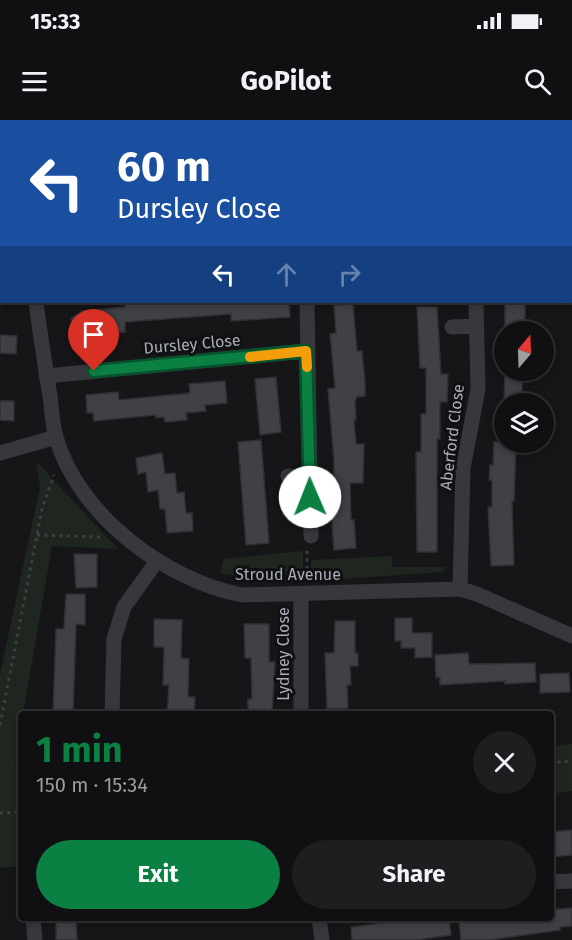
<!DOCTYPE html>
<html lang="en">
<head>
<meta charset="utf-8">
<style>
	:root { --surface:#101012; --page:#1e1e20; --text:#f1f3f6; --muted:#9c9d9f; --line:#303032; --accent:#0b8043 }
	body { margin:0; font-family:"Fira Sans",sans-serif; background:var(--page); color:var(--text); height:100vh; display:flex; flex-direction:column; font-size:22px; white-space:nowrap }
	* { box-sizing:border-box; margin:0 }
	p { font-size:20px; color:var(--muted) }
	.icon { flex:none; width:33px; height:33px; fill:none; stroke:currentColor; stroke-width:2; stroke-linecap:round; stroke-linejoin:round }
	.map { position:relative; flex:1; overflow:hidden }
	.drawer { position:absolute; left:18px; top:591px; width:536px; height:210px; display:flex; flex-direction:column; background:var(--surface); border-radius:6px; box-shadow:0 3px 9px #0003,0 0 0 2px var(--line) }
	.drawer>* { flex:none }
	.guide { position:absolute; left:0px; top:0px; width:573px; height:183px; box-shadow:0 3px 9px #0003,0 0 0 2px var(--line); background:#1a4fa0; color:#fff; overflow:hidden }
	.needle { width:39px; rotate:19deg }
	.buttons { position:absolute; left:494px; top:201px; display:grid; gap:12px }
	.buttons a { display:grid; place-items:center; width:60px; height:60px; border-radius:50%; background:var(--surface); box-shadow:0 3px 9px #0003,0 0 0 2px var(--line); font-size:30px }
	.pin { position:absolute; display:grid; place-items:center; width:51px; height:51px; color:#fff; margin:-62px -26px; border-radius:50% 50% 50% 0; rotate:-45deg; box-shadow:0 0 6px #0007 }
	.pin .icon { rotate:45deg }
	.me { position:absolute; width:66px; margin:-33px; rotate:359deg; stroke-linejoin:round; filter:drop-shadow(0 0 4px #0008) }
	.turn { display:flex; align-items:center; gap:21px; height:126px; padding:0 18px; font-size:27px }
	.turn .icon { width:78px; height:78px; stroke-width:2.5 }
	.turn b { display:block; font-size:42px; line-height:51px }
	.lanes { display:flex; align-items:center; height:57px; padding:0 18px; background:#0003; justify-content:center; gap:30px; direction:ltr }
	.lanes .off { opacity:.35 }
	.round { display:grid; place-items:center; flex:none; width:63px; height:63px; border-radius:32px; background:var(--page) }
	.overview { display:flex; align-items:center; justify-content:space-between; height:102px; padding:0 18px }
	h1 { font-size:36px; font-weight:700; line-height:45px; color:var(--accent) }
	.primary-button { display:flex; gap:12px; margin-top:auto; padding:12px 18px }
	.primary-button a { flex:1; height:69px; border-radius:36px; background:var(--accent); color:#fff; font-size:24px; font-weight:700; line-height:69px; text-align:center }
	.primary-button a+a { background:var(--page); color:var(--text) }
	.status { display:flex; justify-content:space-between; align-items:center; height:42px; padding:0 30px; background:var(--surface); direction:ltr }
	.status svg { height:16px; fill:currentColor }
	header { display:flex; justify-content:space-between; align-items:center; height:78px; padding:0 18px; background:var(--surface); font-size:27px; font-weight:700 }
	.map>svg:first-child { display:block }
	.green { fill:#1e261f }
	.building { fill:#404145; stroke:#303034; stroke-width:1.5 }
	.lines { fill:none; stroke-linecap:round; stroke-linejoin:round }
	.path { stroke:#3d3f44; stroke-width:3; stroke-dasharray:3 4.5; stroke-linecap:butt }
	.street { stroke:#37383d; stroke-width:15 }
	.route-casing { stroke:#07532c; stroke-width:15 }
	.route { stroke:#0b8043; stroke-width:10 }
	.slow { stroke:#f59e0b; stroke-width:10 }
	.labels { text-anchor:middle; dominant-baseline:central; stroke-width:6; stroke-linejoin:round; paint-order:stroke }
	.street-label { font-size:16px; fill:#a8adb8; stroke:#111113 }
</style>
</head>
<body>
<div class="status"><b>15:33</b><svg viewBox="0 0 49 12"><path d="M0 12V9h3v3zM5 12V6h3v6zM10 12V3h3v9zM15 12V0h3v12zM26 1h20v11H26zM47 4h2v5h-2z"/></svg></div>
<header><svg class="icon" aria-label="menu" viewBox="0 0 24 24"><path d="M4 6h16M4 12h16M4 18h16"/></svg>GoPilot<svg class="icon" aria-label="search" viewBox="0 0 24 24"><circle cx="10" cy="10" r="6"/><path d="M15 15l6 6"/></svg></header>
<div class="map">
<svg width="572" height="820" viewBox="0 0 572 820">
	<rect width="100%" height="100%" fill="#161618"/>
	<path class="green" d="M 513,0 L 572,0 L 572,121 L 572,2 Z
		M 36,341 L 118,429 L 52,426 L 23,594 L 21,594 L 15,644 L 21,645 L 21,746 L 0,748 L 0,554 L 40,367 Z
		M 303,431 L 303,461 L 271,462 L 220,453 L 224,439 Z
		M 392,436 L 392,447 L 447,447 L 442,452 L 311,461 L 311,440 Z
		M 572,624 L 572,671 L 551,674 L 551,626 Z"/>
	<path class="building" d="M 289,182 L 290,197 L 231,201 L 231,194 L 125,202 L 125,212 L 72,216 L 71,198 L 82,191 L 125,187 L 125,183 Z
		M 505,182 L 525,182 L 525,212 L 505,212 Z
		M 353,184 L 357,231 L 362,231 L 365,262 L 365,276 L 357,277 L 355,281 L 356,300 L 354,300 L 356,324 L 364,324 L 363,363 L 350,363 L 351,400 L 354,400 L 356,428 L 334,430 L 332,402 L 334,341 L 328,269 L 335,268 L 330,214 L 336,213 L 334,185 Z
		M 417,187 L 437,187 L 441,254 L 448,254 L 447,282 L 440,282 L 440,319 L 437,319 L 437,432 L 417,432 L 416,332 L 421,332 L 421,294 L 426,294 L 426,248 L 420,248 Z
		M 0,215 L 17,216 L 16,234 L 0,233 Z
		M 505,250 L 522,250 L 522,284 L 504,284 Z
		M 276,257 L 281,312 L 260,315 L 255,259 Z
		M 225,261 L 227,283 L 205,285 L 206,291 L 186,293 L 187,300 L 165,302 L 164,297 L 156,298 L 156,295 L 94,301 L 93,293 L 87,293 L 86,275 L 118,272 L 119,280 L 190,273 L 189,264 Z
		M 0,281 L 14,281 L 14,301 L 0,300 Z
		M 261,320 L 269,423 L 246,425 L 238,322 Z
		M 494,322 L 516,322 L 514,381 L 512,381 L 514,445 L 491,446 L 488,387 L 492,387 L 492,360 L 489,360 L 490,345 L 493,345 Z
		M 162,333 L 165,354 L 175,353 L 177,373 L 184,372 L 186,393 L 192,393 L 193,411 L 167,413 L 165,389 L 160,389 L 158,370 L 148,372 L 146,352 L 138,354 L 136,338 Z
		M 74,434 L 97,434 L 97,467 L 76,468 Z
		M 66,474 L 85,474 L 85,505 L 76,504 L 73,594 L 53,594 L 56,509 L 64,509 Z
		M 395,498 L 412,498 L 412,513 L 432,513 L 432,537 L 415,538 L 415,528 L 401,528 L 401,521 L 395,521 Z
		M 154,499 L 182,500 L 181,538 L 189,539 L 188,577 L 195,577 L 194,594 L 167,594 L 169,565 L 163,565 L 164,527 L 154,527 Z
		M 335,501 L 355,501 L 355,533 L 358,533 L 358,546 L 350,546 L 351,565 L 347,565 L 348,588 L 327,589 L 325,533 L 334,533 Z
		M 244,504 L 269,504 L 269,542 L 275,542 L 272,594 L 248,594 L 248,579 L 252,579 L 251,538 L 245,538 Z
		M 468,533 L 469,544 L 535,543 L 536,562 L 505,564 L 505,561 L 440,565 L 440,557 L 436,558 L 435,535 Z
		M 569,553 L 570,572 L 540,573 L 540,554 Z
		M 572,710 L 572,735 L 550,737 L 550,712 Z
		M 572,788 L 572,806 L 560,807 L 560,810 L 489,820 L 461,820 L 459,802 L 498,798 L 550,798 L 550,790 Z
		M 422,798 L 449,798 L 451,815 L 416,820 L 352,820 L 351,807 Z
		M 56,801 L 76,801 L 77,820 L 56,820 Z"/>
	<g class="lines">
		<path class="path" d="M 572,49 L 572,50
			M 37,415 L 104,417
			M 307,431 L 307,460
			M 0,605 L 42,389 L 54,355
			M 550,643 L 572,641
			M 0,693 L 21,692"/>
		<path class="street" d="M 20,0 L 21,2
			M 215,0 L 215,2
			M 417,0 L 418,2
			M 0,178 L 2,177
			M 36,182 C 40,213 45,245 50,276 C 52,290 52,304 56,317 C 78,395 165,460 242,475 L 460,469 L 477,474 L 572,516
			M 307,182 L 311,416
			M 452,207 L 476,206
			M 46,256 L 306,231
			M 0,333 L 56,317
			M 288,356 L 310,357
			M 460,469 L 463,348 L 478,269 L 476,184
			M 112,594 L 114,519 L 124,487 L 157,441
			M 301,594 L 301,474
			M 550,762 L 572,761
			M 33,798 L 35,820
			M 319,798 L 322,820"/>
	</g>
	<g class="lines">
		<g class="route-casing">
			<path id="route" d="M 94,251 L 306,231 L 310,377"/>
		</g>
		<use href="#route" class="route"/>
		<path class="slow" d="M 250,237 L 306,231 L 307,247"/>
	</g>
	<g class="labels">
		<g class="street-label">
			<text transform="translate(192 224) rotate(-5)">Dursley Close</text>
			<text transform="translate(452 317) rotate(-83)">Aberford Close</text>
			<text x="288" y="454">Stroud Avenue</text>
			<text transform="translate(283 534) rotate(-90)">Lydney Close</text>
		</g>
	</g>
</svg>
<div class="buttons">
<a><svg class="needle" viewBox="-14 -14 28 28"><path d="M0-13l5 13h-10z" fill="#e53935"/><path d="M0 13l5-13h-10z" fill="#9c9d9f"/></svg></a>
<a><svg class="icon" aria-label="layers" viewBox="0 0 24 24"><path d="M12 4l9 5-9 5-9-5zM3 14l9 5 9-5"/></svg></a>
</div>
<div class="pin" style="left:94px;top:251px;background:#d93025"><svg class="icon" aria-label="arrive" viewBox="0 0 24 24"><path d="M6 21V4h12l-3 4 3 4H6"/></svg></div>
<svg class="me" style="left:310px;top:377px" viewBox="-20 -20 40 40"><circle r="19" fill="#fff"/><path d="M0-13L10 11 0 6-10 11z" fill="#0b8043"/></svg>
<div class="guide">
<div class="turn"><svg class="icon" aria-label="left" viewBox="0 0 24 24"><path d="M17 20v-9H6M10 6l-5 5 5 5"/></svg><div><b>60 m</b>Dursley Close</div></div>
<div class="lanes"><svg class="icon" aria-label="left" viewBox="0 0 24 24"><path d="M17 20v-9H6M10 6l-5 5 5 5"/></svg><svg class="icon off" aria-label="ahead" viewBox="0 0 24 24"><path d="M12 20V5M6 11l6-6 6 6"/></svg><svg class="icon off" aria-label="right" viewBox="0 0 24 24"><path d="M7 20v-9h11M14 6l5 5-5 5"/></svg></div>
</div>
<section class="drawer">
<div class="overview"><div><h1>1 min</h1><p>150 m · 15:34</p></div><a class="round"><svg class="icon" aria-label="close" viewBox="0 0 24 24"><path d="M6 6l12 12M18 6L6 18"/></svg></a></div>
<div class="primary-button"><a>Exit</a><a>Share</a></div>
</section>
</div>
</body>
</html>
